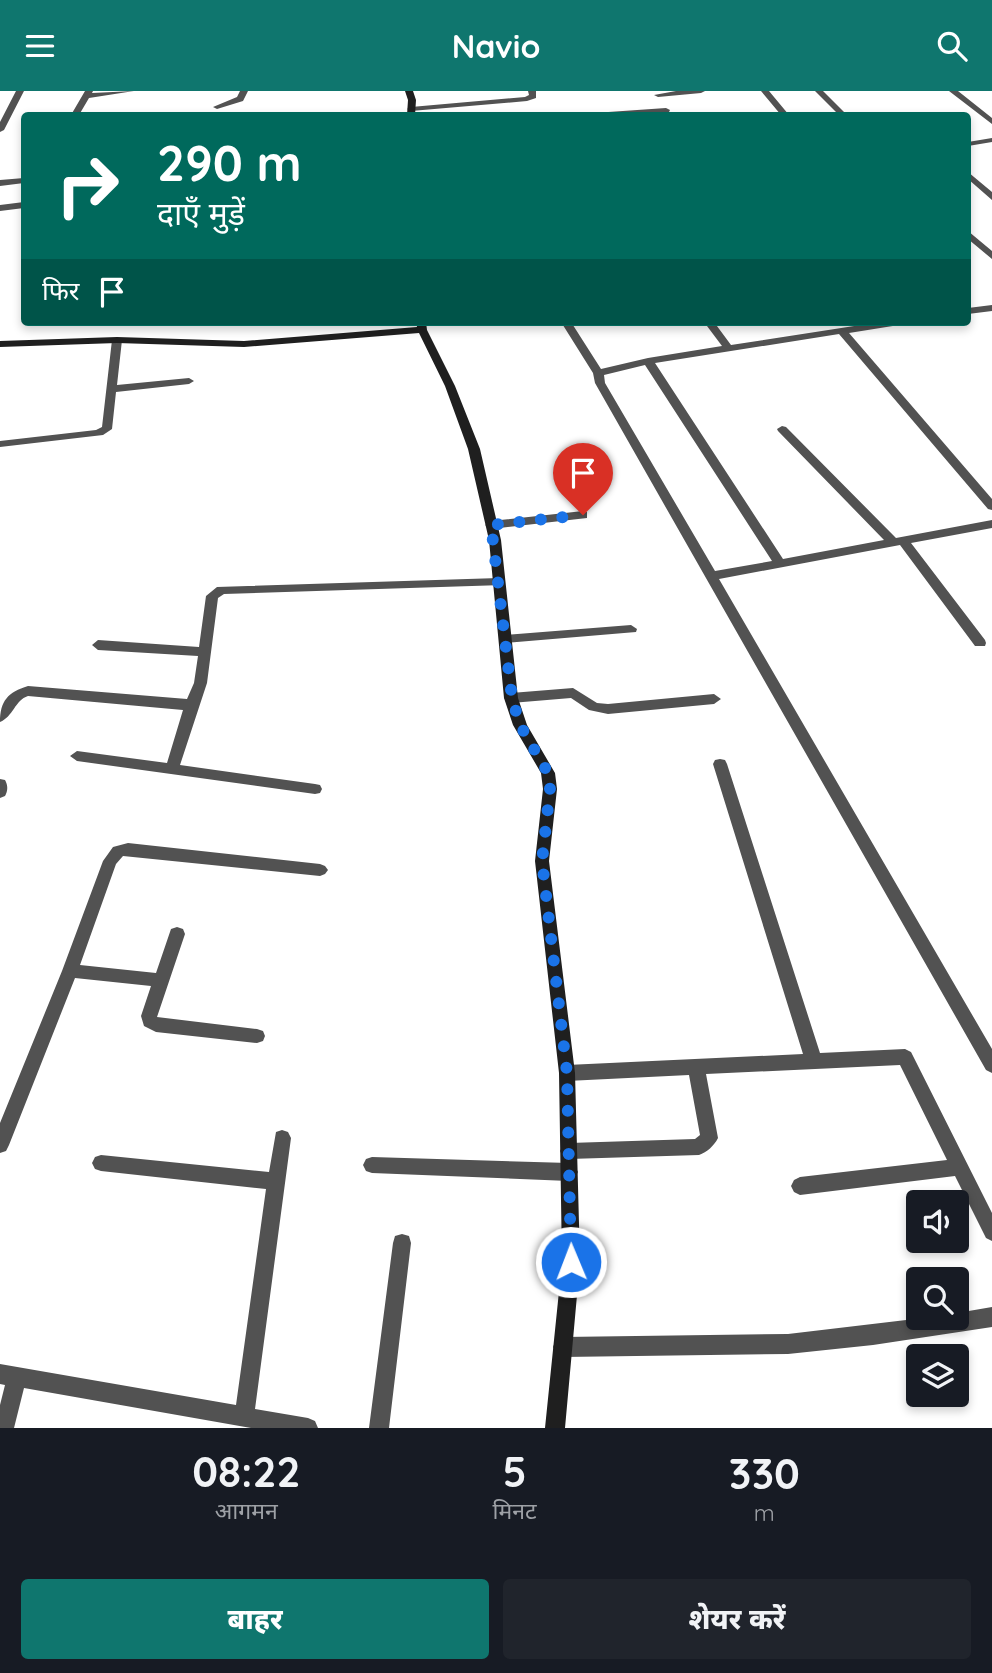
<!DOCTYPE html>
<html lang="hi">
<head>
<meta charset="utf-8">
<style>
	:root { --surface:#171b24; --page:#20242c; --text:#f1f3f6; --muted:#9ea1a6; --accent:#0f766e }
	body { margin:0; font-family:Quicksand,"Noto Sans Devanagari",sans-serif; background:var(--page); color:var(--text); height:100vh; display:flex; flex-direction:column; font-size:26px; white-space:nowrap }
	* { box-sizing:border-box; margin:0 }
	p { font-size:23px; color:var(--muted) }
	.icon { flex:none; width:38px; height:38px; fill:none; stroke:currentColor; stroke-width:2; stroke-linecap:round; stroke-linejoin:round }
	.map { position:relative; height:1337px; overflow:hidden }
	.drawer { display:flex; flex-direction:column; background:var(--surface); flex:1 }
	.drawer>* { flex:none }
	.banner { position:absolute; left:21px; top:21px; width:950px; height:214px; border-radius:7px; box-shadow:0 4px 10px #0003; background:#00695c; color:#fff; overflow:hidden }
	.controls { position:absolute; left:906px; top:1099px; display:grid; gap:14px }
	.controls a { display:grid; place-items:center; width:63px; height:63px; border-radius:7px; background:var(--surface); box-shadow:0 4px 10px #0003; font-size:35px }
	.pin { position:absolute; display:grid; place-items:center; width:60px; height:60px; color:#fff; margin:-72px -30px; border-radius:50% 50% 50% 0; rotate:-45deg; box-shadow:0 0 7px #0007 }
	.pin .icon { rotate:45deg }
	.me { position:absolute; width:77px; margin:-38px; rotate:359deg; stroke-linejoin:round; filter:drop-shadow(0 0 5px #0008) }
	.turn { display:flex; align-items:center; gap:24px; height:147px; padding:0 21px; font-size:32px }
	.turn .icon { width:91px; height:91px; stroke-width:2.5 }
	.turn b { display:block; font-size:49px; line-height:60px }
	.then { display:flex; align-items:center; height:66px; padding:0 21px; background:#0003; gap:14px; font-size:26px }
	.eta { display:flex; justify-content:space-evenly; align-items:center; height:119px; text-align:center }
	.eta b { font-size:42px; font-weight:800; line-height:49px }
	.button { display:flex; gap:14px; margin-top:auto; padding:14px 21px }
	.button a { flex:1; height:80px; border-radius:7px; background:var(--accent); color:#fff; font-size:28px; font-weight:800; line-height:80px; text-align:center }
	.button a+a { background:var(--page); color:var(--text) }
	header { display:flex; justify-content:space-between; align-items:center; height:91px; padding:0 21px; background:var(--accent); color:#fff; font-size:32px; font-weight:800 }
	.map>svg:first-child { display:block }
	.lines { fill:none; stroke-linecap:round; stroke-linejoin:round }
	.street { fill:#525252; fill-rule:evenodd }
	.secondary { fill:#1f1f1f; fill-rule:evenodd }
	.route { stroke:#1a73e8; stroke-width:12; stroke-dasharray:0 21.6 }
</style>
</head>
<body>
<header><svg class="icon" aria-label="menu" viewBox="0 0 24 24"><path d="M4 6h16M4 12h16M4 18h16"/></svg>Navio<svg class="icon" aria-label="search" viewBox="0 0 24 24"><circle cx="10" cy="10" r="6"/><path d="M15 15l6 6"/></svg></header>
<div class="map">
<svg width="992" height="1337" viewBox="0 0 992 1337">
	<rect width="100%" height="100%" fill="#fff"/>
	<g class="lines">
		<path class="street" d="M 16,0 L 24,0 L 4,39 L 0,41 L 0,31 Z
			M 85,0 L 93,0 L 92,2 L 134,0 L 89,7 L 79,24 L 71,24 Z
			M 240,0 L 248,0 L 243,10 L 217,18 L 213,16 L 237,6 Z
			M 528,0 L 536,0 L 536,7 L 527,10 L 411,20 L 407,18 L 411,16 L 525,6 L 529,4 Z
			M 676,0 L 705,0 L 701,2 L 658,6 L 654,4 Z
			M 761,0 L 769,0 L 789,24 L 781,24 Z
			M 815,0 L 823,0 L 847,24 L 839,24 Z
			M 949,0 L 958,0 L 992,27 L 992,33 Z
			M 666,17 L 670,19 L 669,21 L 621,24 L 590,24 L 594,22 Z
			M 992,47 L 992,51 L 968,55 L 968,51 Z
			M 968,81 L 992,101 L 992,109 L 968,88 Z
			M 24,87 L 24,92 L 0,95 L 0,89 Z
			M 24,111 L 24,117 L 0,120 L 0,114 Z
			M 968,140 L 992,160 L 992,168 L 968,148 Z
			M 992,214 L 992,220 L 968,223 L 968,217 Z
			M 561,231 L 571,231 L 601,278 L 648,267 L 722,255 L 704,231 L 714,231 L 731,254 L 880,231 L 904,231 L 899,234 L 849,242 L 992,408 L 992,419 L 988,418 L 839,243 L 655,272 L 783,468 L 884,449 L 778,340 L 777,338 L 782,335 L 786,336 L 896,447 L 992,429 L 992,437 L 911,452 L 985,549 L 986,552 L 985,555 L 975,555 L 900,454 L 719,488 L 992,958 L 992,982 L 986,979 L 595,292 L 593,282 ZM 645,274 L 772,470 L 715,480 L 605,292 L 604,284 Z
			M 117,246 L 122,249 L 117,294 L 189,287 L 194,290 L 189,293 L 116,301 L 112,338 L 103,344 L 0,356 L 0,350 L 96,339 L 102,336 L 112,249 Z
			M 583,420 L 587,421 L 587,427 L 491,438 L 485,434 L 491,430 Z
			M 499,487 L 505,491 L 503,494 L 224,503 L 218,507 L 207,592 L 180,674 L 315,693 L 320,694 L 322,698 L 320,702 L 315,703 L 77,670 L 70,665 L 77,660 L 167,672 L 183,619 L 28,605 C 15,609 13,626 0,631 C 0,610 8,601 28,595 L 187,608 L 194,592 L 198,565 L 98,559 L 92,554 L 98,549 L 199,556 L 206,505 L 217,496 Z
			M 631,534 L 637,538 L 636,541 L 505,552 L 499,548 L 505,544 Z
			M 573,597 L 597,612 L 608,613 L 714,603 L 721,608 L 714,613 L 608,623 L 589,619 L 571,607 L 511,612 L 504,607 L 511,602 Z
			M 720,668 L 725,669 L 727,673 L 820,962 L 905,958 L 911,961 L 992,1122 L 992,1150 L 986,1147 L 955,1085 L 800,1104 L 794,1101 L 791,1095 L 794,1089 L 800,1086 L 947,1069 L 900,974 L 706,983 L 718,1047 C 714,1055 707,1061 699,1064 L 569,1068 L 563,1066 L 560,1060 L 563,1054 L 569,1052 L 695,1048 L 700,1044 L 689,984 L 567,990 L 561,987 L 559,982 L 561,977 L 567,974 L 803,963 L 713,673 L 715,669 Z
			M 0,688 L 5,689 C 8,694 8,700 5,705 L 0,707 Z
			M 128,752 L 320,773 L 325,775 L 328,779 L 325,783 L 320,785 L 123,765 L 116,773 L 80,874 L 156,882 L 171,838 L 177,836 L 183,838 L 185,843 L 157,926 L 257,938 L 263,940 L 265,945 L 263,950 L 257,952 L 156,941 L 144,935 L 141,925 L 151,895 L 75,887 L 9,1054 L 6,1060 L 0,1062 L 0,1032 L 62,880 L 103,770 L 113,756 Z
			M 282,1039 L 288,1041 L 291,1047 L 255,1318 L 308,1327 L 315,1330 L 318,1337 L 251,1337 L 24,1297 L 14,1337 L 0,1337 L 0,1314 L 5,1294 L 0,1293 L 0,1273 L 236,1314 L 266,1098 L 101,1080 L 95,1078 L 92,1072 L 95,1066 L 101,1064 L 269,1081 L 276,1041 Z
			M 372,1066 L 569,1072 L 575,1075 L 578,1081 L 575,1087 L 569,1090 L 372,1082 L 366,1080 L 363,1074 L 366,1068 Z
			M 402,1143 L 409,1145 L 411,1152 L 389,1337 L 369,1337 L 393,1152 L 395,1145 Z
			M 992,1216 L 992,1236 L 873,1254 L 788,1263 L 563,1266 L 556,1263 L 553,1256 L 556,1249 L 563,1246 L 788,1243 L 923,1227 L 957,1227 L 957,1222 Z"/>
		<path class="secondary" d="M 405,0 L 413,0 L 416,9 L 415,24 L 407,24 L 408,9 Z
			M 416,231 L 426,231 L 427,239 L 455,295 L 480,358 L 501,449 L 518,607 L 527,634 L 555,682 L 557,698 L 549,770 L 575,982 L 580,1171 L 565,1337 L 545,1337 L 562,1171 L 559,982 L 535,770 L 543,698 L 541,682 L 513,634 L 504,607 L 489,449 L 468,358 L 445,295 L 419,242 L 244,256 L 117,252 L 0,256 L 0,250 L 117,246 L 244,250 L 417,236 Z"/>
	</g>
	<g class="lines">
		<path class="route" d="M 571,1171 L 567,982 L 542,770 L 550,698 L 548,682 L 520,634 L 512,607 L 491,434 L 583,424"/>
	</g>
</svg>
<div class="controls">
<a><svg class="icon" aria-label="sound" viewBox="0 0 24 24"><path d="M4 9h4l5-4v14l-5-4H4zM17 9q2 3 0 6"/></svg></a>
<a><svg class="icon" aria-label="search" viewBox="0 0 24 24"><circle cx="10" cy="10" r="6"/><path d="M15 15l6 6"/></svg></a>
<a><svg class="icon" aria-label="layers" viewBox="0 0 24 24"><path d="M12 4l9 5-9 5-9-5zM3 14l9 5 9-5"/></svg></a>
</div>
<div class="pin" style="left:583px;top:424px;background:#d93025"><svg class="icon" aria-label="arrive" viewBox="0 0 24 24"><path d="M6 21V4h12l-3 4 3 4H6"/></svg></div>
<svg class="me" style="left:571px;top:1171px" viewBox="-20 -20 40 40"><circle r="17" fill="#1a73e8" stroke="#fff" stroke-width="3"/><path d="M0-11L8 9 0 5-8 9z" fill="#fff"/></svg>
<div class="banner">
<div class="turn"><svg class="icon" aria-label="right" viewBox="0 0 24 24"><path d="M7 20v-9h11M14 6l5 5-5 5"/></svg><div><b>290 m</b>दाएँ मुड़ें</div></div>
<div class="then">फिर<svg class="icon" aria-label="arrive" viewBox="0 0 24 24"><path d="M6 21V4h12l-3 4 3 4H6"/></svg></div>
</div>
</div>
<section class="drawer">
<div class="eta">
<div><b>08:22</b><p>आगमन</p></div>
<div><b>5</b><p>मिनट</p></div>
<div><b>330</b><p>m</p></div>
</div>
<div class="button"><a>बाहर</a><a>शेयर करें</a></div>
</section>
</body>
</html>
